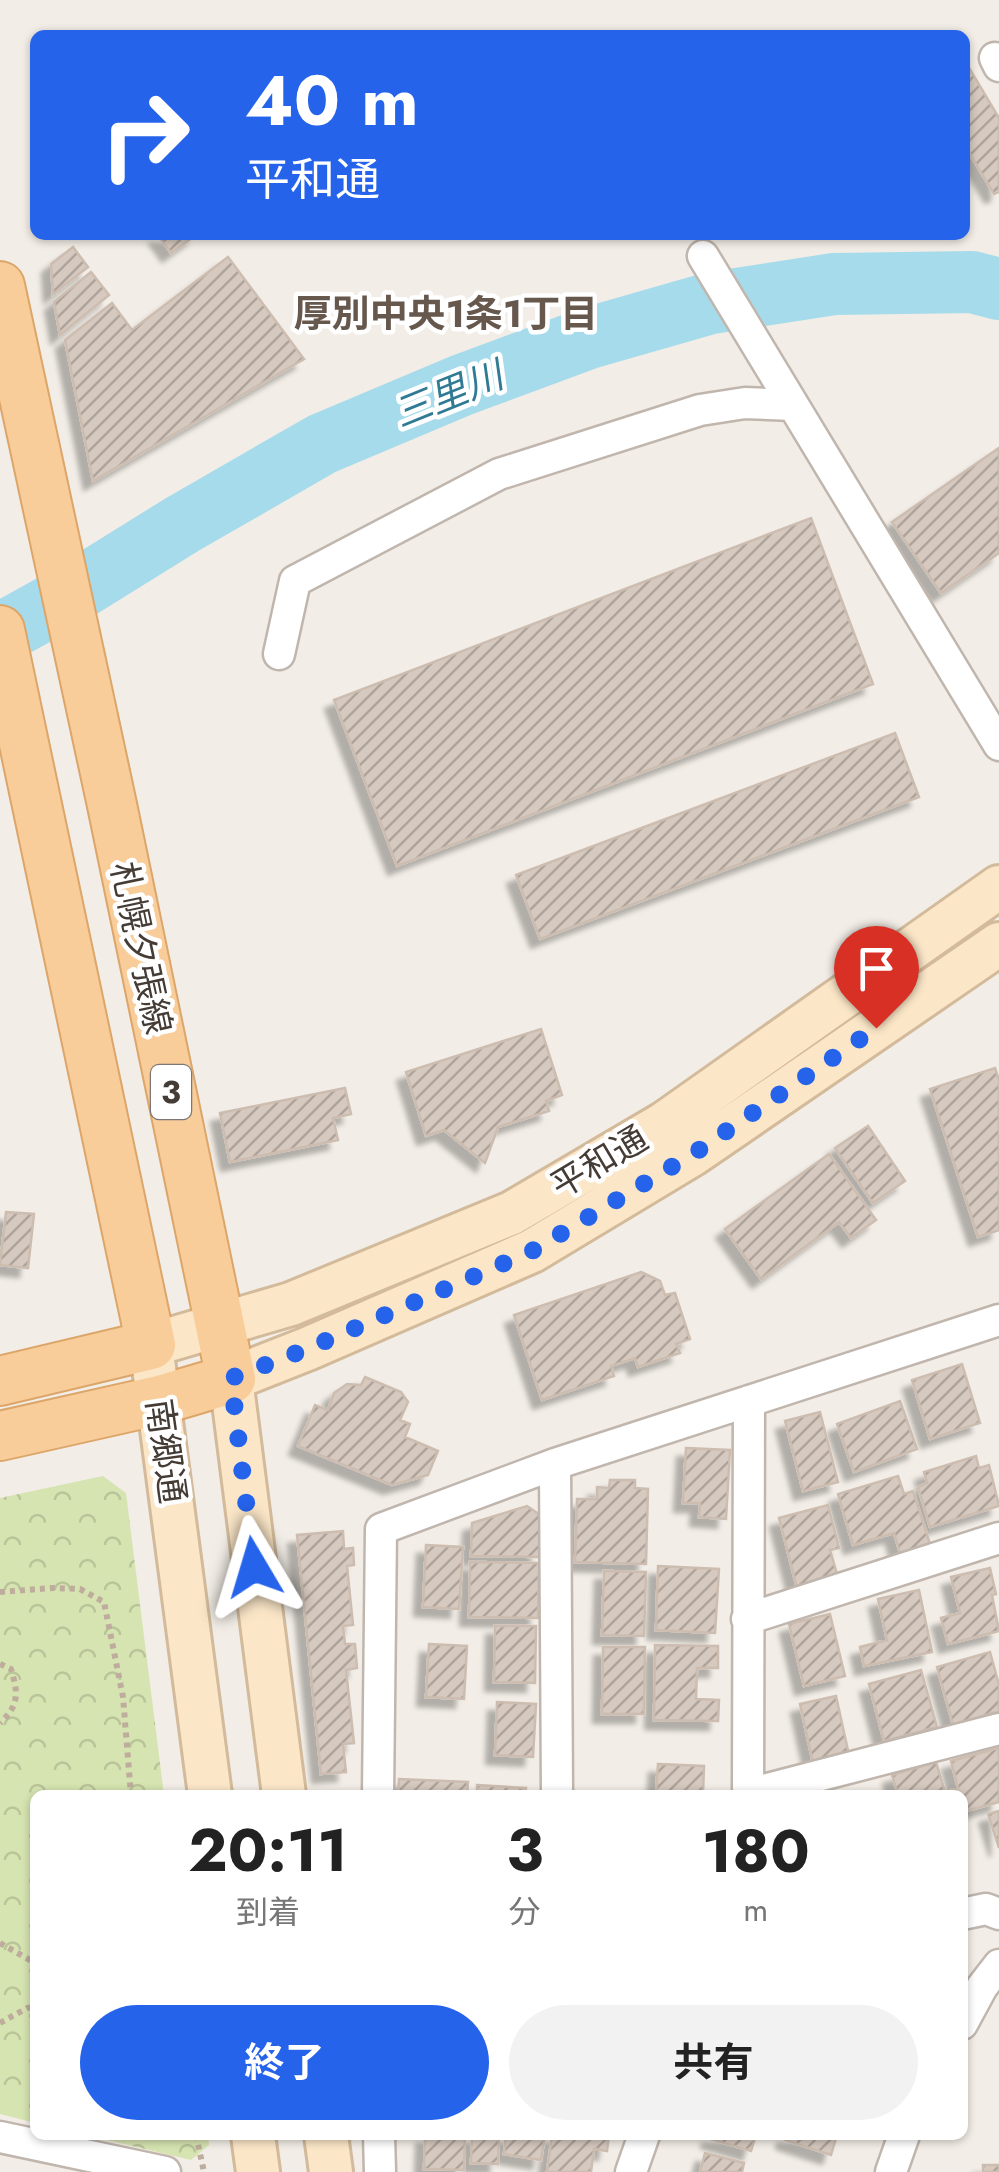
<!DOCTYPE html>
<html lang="ja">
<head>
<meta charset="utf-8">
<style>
	:root { --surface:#fff; --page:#f2f2f2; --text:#222; --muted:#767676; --accent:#2563eb }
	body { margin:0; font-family:Jost,"Noto Sans JP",sans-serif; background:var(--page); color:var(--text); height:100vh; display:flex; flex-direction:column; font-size:38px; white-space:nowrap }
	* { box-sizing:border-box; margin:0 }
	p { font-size:32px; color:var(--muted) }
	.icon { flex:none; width:55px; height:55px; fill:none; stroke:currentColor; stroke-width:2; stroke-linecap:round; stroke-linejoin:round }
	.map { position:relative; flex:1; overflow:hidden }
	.panel { position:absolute; left:30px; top:1790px; width:938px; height:350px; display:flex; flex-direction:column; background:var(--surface); border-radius:15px; box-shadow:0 2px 8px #0004 }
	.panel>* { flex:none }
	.top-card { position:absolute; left:30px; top:30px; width:940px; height:210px; border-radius:15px; box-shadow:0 2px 8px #0004; background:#2563eb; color:#fff; overflow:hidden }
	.pin { position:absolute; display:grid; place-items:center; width:85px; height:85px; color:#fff; margin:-102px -42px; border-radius:50% 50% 50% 0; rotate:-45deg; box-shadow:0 0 10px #0007 }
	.pin .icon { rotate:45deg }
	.me { position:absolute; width:110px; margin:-55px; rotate:353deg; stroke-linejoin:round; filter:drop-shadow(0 0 8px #0008) }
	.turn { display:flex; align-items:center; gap:35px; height:210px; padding:0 50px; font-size:45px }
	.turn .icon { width:130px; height:130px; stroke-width:2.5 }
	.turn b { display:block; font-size:70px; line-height:85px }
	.eta { display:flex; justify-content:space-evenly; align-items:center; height:170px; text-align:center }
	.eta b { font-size:60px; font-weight:700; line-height:70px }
	.button { display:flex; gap:20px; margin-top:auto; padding:20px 50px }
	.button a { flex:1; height:115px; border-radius:60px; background:var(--accent); color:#fff; font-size:40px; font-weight:700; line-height:115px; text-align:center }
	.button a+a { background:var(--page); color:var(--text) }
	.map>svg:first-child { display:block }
	.forest { fill:url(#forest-crowns) }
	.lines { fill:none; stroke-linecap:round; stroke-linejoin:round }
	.river { stroke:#a6dbec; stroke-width:62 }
	.building { fill:url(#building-hatch); stroke:#cdbdb0; stroke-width:2.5; filter:url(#shadow) }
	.street-casing { stroke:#c0b6ad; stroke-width:35 }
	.secondary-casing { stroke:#d2ba9b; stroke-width:48 }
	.primary-casing { stroke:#dca66a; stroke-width:52 }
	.path { stroke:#beac9c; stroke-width:6; stroke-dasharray:5 5; stroke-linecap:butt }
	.street { stroke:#fff; stroke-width:30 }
	.secondary { stroke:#fbe6c7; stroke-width:42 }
	.primary { stroke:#f8cd9a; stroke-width:48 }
	.route { stroke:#2563eb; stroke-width:18; stroke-dasharray:0 32.4 }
	.labels { text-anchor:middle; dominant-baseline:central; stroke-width:9; stroke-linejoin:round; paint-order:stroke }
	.shield { fill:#fff; stroke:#7d7672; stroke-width:2.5 }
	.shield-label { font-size:32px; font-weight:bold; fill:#453c36 }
	.street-label { font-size:35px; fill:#453c36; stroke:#fff }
	.neighbourhood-label { font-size:38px; font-weight:bold; fill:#67584e; stroke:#fff }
	.water-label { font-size:38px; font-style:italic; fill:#307a93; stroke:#fff }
</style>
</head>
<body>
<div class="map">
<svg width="999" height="2172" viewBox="0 0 999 2172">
	<defs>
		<pattern id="forest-crowns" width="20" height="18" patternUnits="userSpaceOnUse" patternTransform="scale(2.5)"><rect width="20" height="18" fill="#d6e4b1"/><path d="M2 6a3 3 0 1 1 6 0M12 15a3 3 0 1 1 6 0" fill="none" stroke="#b9c499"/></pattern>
		<pattern id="building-hatch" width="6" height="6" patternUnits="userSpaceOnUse" patternTransform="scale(2.5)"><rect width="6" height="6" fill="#d6c9bf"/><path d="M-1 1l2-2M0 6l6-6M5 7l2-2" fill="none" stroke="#afa49c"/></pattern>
		<filter id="shadow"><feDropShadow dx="-9" dy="9" stdDeviation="2.5" flood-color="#0004"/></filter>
	</defs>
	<rect width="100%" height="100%" fill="#f2ede6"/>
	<path class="forest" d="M 103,1476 L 126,1493 L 164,1795 L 35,1795 L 35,2123 L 0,2114 L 0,1498 Z
		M 86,2135 L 208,2135 L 209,2145 L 191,2160 Z"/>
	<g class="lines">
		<path class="river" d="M 0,634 L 51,606 L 183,524 L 322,444 L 462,385 L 589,338 L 711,303 L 834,284 L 972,282 L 999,289"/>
	</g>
	<path class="building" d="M 965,61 L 999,118 L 999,192 L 994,194 L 965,146 Z
		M 158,235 L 196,235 L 171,253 Z
		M 73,247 L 88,267 L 53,294 L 51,264 Z
		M 228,257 L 304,359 L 93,481 L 65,340 L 112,303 L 132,330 Z
		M 91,272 L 109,295 L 60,335 L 54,302 Z
		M 999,448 L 999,553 L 941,593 L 892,522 Z
		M 811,518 L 873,684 L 397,866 L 334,700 Z
		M 895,733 L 919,797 L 540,939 L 516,875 Z
		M 541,1029 L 562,1095 L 546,1101 L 549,1111 L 498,1127 L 485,1163 L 444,1130 L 426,1136 L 406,1072 Z
		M 995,1068 L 999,1080 L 999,1230 L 978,1237 L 930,1089 Z
		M 345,1088 L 351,1114 L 333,1118 L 338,1140 L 230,1162 L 220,1113 Z
		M 868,1126 L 905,1181 L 873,1203 L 835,1148 Z
		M 829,1154 L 876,1220 L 851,1238 L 839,1222 L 761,1279 L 725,1229 Z
		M 6,1212 L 34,1214 L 28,1268 L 0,1265 Z
		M 641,1272 L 660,1281 L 665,1295 L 675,1293 L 690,1339 L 676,1344 L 680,1353 L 638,1367 L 635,1358 L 611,1366 L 614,1376 L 542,1400 L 514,1315 Z
		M 962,1364 L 980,1423 L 930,1439 L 912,1380 Z
		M 365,1377 L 401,1392 L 408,1402 L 400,1420 L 410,1424 L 405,1437 L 438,1451 L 428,1475 L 392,1485 L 298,1446 L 315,1405 L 328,1410 L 334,1393 L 347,1384 L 361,1385 Z
		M 900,1401 L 917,1449 L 854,1472 L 837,1424 Z
		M 820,1412 L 838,1482 L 803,1491 L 785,1421 Z
		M 686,1448 L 730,1450 L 726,1519 L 699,1517 L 700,1503 L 683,1503 Z
		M 976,1456 L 979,1468 L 989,1465 L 999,1506 L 930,1527 L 918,1487 L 927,1483 L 924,1472 Z
		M 898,1476 L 904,1494 L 913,1491 L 930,1544 L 900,1553 L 894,1533 L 853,1545 L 838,1494 Z
		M 610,1480 L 635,1480 L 635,1488 L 648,1489 L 646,1564 L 575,1562 L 577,1499 L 597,1499 L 597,1487 L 609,1488 Z
		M 828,1505 L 839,1548 L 830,1550 L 839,1581 L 798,1592 L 779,1518 Z
		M 527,1506 L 540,1515 L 539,1557 L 471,1556 L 472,1523 Z
		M 343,1531 L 344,1549 L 353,1548 L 354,1565 L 347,1566 L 353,1625 L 343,1626 L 345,1644 L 355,1644 L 357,1668 L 346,1670 L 354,1743 L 343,1744 L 346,1772 L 321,1774 L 297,1535 Z
		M 426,1545 L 463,1547 L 459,1609 L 423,1607 Z
		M 470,1562 L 539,1563 L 538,1618 L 469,1617 Z
		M 658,1566 L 719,1569 L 715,1633 L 656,1630 Z
		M 990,1568 L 996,1594 L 992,1595 L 999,1631 L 948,1644 L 941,1618 L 960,1613 L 951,1577 Z
		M 604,1571 L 646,1572 L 644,1636 L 602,1635 Z
		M 919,1590 L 932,1652 L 864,1666 L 860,1647 L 887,1640 L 878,1599 Z
		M 830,1614 L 845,1676 L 804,1686 L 789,1624 Z
		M 495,1626 L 536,1626 L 535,1683 L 494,1682 Z
		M 429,1644 L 467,1646 L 464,1699 L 426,1697 Z
		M 655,1645 L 718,1646 L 718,1668 L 697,1668 L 696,1699 L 719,1700 L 718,1721 L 654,1720 Z
		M 603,1647 L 645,1647 L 644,1714 L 602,1714 Z
		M 990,1652 L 999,1685 L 999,1711 L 953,1725 L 937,1667 Z
		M 921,1670 L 937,1727 L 884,1741 L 869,1684 Z
		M 836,1696 L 849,1755 L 813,1763 L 800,1704 Z
		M 497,1702 L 536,1704 L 533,1757 L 495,1755 Z
		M 999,1748 L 999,1802 L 962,1812 L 962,1795 L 953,1795 L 951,1790 L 958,1788 L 951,1761 Z
		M 936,1762 L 946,1795 L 898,1795 L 892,1775 Z
		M 658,1764 L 704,1766 L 703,1795 L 656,1795 Z
		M 399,1779 L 468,1782 L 467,1795 L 398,1795 Z
		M 477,1785 L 526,1788 L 525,1795 L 477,1795 Z
		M 999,1811 L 999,1848 L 988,1814 Z
		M 425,2135 L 465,2135 L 464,2170 L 424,2169 Z
		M 472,2135 L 499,2135 L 498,2164 L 471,2163 Z
		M 506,2135 L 545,2135 L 541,2160 L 504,2154 Z
		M 552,2135 L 609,2135 L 607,2151 L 594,2149 L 591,2172 L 547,2172 Z
		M 711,2135 L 756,2135 L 751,2151 L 710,2139 Z
		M 786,2135 L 837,2135 L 831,2155 L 785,2140 Z
		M 705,2153 L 744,2163 L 742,2172 L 700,2172 Z
		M 983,2165 L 999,2165 L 999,2172 L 983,2172 Z"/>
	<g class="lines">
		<g class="street-casing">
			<path id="street" d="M 995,58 L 999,66
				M 703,256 L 999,745
				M 279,654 L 295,581 L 499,474 L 700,410 L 745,403 L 793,405
				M 555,1464 L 557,1795
				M 747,1619 L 999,1538
				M 748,1794 L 999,1729
				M 378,1795 L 381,1529 L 555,1464 L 999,1320
				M 748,1795 L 749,1401
				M 962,1914 L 986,1909 L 999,1914
				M 962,2024 L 982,1987 L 999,1965
				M 379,2135 L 380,2172
				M 0,2137 L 165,2172
				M 631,2172 L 644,2135
				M 891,2172 L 904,2135"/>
		</g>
		<g class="secondary-casing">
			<path id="secondary" d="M 210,1795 L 151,1345 L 291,1304 L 512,1213 L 665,1123 L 999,887
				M 284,1795 L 231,1379 L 307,1349 L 532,1251 L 693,1154 L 999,944
				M 253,2135 L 258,2172
				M 326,2135 L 331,2172"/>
		</g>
		<g class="primary-casing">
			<path id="primary" d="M 0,286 L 112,805 L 231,1379 L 160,1400 L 0,1436
				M 0,630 L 151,1345 L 0,1381"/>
		</g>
		<path class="path" d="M 0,1592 L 53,1588 L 80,1589 L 104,1602 L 123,1697 L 131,1795
			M 0,1664 L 11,1669 C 18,1693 20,1704 0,1723
			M 0,1943 L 35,1963
			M 0,2023 L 27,2008 L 35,2007
			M 196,2135 L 204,2172"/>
		<use href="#street" class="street"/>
		<use href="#secondary" class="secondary"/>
		<use href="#primary" class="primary"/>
	</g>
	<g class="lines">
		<path class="route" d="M 254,1567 L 231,1378 L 307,1349 L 532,1251 L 693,1154 L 876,1028"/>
	</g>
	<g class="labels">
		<rect class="shield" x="151" y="1065" width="40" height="54" rx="8"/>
		<g class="shield-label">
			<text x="171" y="1092">3</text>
		</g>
		<g class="street-label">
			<text transform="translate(141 948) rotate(78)">札幌夕張線</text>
			<text transform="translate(599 1162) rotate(-31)">平和通</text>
			<text transform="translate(166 1451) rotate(82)">南郷通</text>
		</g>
		<g class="neighbourhood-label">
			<text x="446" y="313">厚別中央1条1丁目</text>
		</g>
		<g class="water-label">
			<text transform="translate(448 394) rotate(-22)">三里川</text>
		</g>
	</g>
</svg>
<div class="pin" style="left:876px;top:1028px;background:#d93025"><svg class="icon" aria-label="arrive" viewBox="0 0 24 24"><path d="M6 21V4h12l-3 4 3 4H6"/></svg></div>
<svg class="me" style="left:254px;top:1567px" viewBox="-20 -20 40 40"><path d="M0-17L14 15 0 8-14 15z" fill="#2563eb" stroke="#fff" stroke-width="4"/></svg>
<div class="top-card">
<div class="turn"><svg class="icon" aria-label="right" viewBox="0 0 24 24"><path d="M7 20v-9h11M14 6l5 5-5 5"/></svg><div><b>40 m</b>平和通</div></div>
</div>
<section class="panel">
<div class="eta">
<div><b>20:11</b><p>到着</p></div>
<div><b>3</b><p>分</p></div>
<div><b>180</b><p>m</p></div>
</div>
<div class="button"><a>終了</a><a>共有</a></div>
</section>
</div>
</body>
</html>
